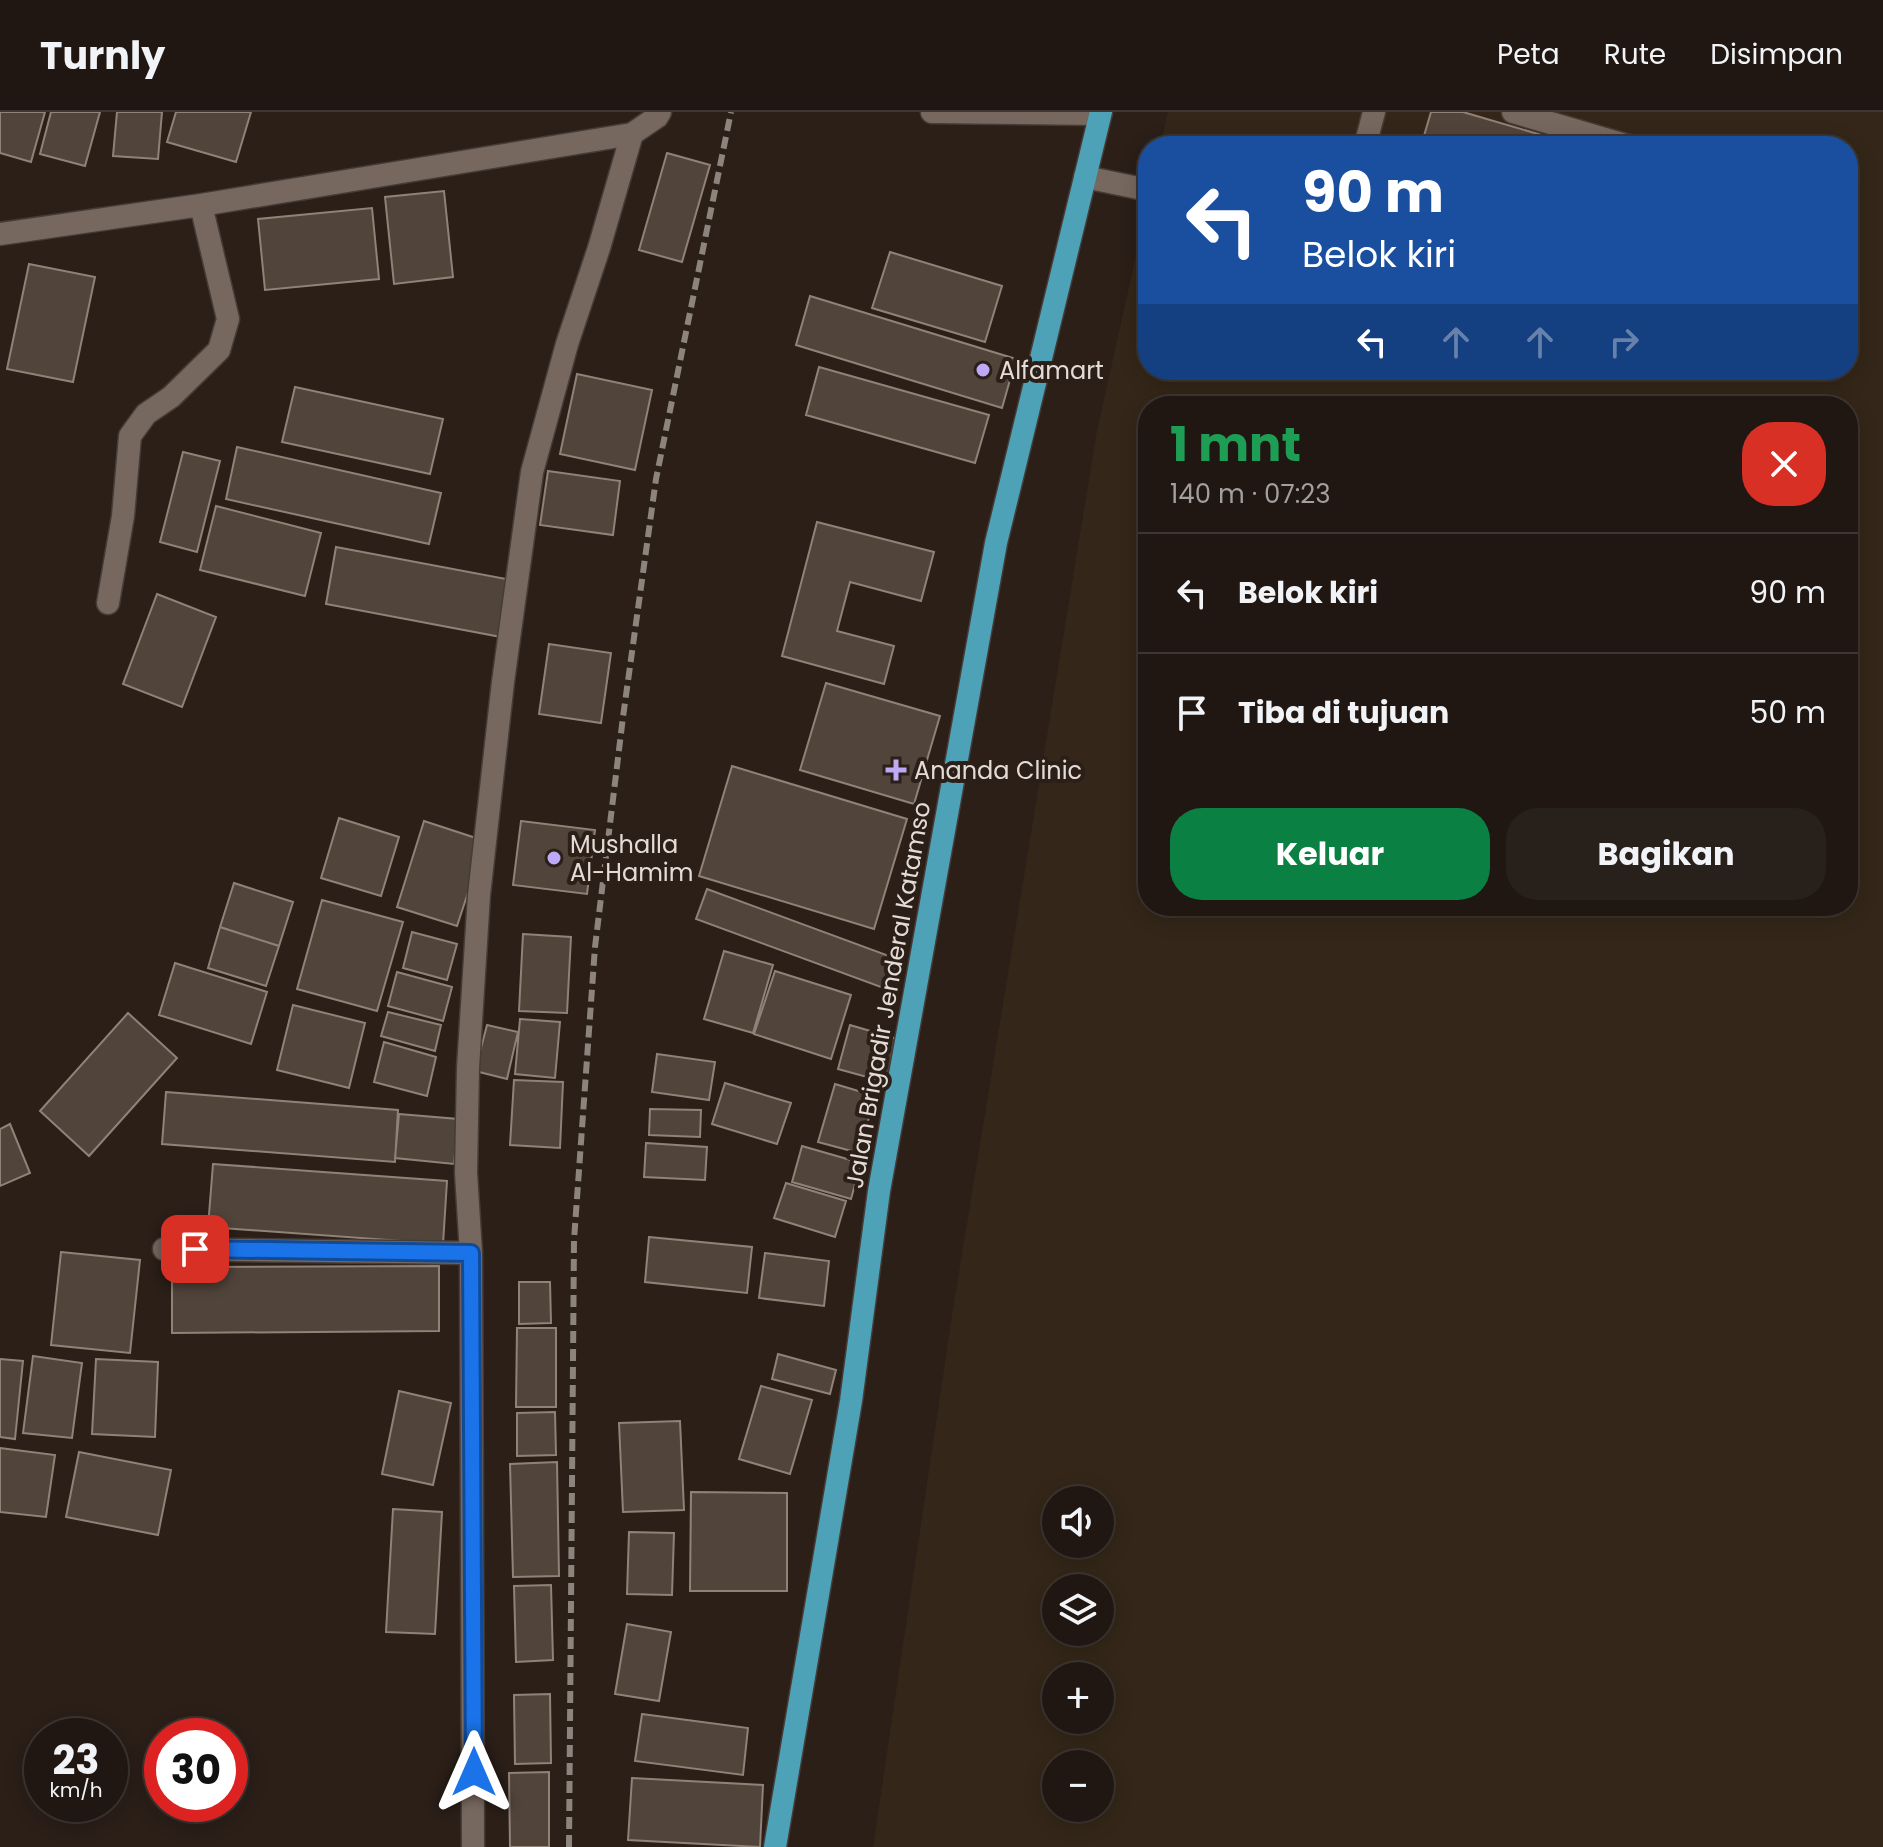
<!DOCTYPE html>
<html lang="id">
<head>
<meta charset="utf-8">
<style>
	:root { --surface:#201712; --page:#28201b; --text:#f1f3f6; --muted:#a29f9f; --line:#3d3632; --accent:#0b8043 }
	body { margin:0; font-family:Poppins,sans-serif; background:var(--page); color:var(--text); height:100vh; display:flex; flex-direction:column; font-size:30px; white-space:nowrap }
	* { box-sizing:border-box; margin:0 }
	p { font-size:26px; color:var(--muted) }
	.icon { flex:none; width:44px; height:44px; fill:none; stroke:currentColor; stroke-width:2; stroke-linecap:round; stroke-linejoin:round }
	.map { position:relative; flex:1; overflow:hidden }
	.drawer { position:absolute; left:1138px; top:284px; width:720px; height:520px; display:flex; flex-direction:column; background:var(--surface); border-radius:32px; box-shadow:0 4px 20px #0003,0 0 0 2px var(--line) }
	.drawer>* { flex:none }
	.top-card { position:absolute; left:1138px; top:24px; width:720px; height:244px; border-radius:32px; box-shadow:0 4px 20px #0003,0 0 0 2px var(--line); background:#1a4fa0; color:#fff; overflow:hidden }
	.controls { position:absolute; left:1042px; top:1374px; display:grid; gap:16px }
	.controls a { display:grid; place-items:center; width:72px; height:72px; border-radius:50%; background:var(--surface); box-shadow:0 4px 20px #0003,0 0 0 2px var(--line); font-size:40px }
	.speed { position:absolute; left:24px; top:1606px; display:flex; gap:16px; font-size:40px; font-weight:700; text-align:center }
	.speed>* { display:grid; place-content:center; width:104px; height:104px; border-radius:50%; background:var(--surface); box-shadow:0 4px 20px #0003,0 0 0 2px var(--line); line-height:1 }
	.speed small { font-size:20px; font-weight:400 }
	.speed .limit { border:12px solid #d22; background:#fff; color:#111 }
	.pin { position:absolute; display:grid; place-items:center; width:68px; height:68px; color:#fff; margin:-34px; border-radius:16px; box-shadow:0 4px 12px #0006 }
	.me { position:absolute; width:88px; margin:-44px; rotate:0deg; stroke-linejoin:round; filter:drop-shadow(0 0 6px #0008) }
	.turn { display:flex; align-items:center; gap:28px; height:168px; padding:0 32px; font-size:36px }
	.turn .icon { width:104px; height:104px; stroke-width:2.5 }
	.turn b { display:block; font-size:56px; line-height:68px }
	.lanes { display:flex; align-items:center; height:76px; padding:0 32px; background:#0003; justify-content:center; gap:40px; direction:ltr }
	.lanes .off { opacity:.35 }
	.round { display:grid; place-items:center; flex:none; width:84px; height:84px; border-radius:32px; background:var(--page) }
	.summary { display:flex; align-items:center; justify-content:space-between; height:136px; padding:0 32px }
	h1 { font-size:48px; font-weight:700; line-height:60px; color:#1e9e55 }
	.action { display:flex; gap:16px; margin-top:auto; padding:16px 32px }
	.action a { flex:1; height:92px; border-radius:32px; background:var(--accent); color:#fff; font-size:32px; font-weight:700; line-height:92px; text-align:center }
	.action a+a { background:var(--page); color:var(--text) }
	ul { padding:0; list-style:none }
	li { display:flex; align-items:center; gap:24px; height:120px; padding:0 32px; border-top:2px solid var(--line) }
	li div { flex:1 }
	li b { display:block; font-size:30px }
	li em { font-style:normal }
	header { display:flex; align-items:center; gap:48px; box-sizing:border-box; height:112px; padding:0 40px; background:var(--surface); border-bottom:2px solid var(--line) }
	header strong { font-size:38px }
	nav { display:flex; gap:44px; margin-inline-start:auto; font-size:28px }
	.map>svg:first-child { display:block }
	.industrial { fill:#342719; fill-rule:evenodd }
	.building { fill:#51443b; stroke:#918278; stroke-width:2 }
	.lines { fill:none; stroke-linecap:round; stroke-linejoin:round }
	.service-casing { stroke:#453c37; stroke-width:25 }
	.minor-casing { stroke:#453c37; stroke-width:25 }
	.trunk-casing { stroke:#453c37; stroke-width:25 }
	.service { stroke:#77685f; stroke-width:22 }
	.minor { stroke:#77685f; stroke-width:22 }
	.trunk { stroke:#4ea2b8; stroke-width:22 }
	.rail { stroke:#8d847e; stroke-width:6; stroke-dasharray:12 6; stroke-linecap:butt }
	.route-casing { stroke:#114b97; stroke-width:20 }
	.route { stroke:#1a73e8; stroke-width:14 }
	.poi-dot { fill:#bda9f5; stroke:#2b1f18; stroke-width:3 }
	.labels { text-anchor:middle; dominant-baseline:central; stroke-width:8; stroke-linejoin:round; paint-order:stroke }
	.poi-label { font-size:24px; fill:#e4dcd7; stroke:#2b1f18; text-anchor:start }
	.street-label { font-size:24px; fill:#e4dcd7; stroke:#2b1f18 }
</style>
</head>
<body>
<header>
<strong>Turnly</strong>
<nav><a>Peta</a><a>Rute</a><a>Disimpan</a></nav>
</header>
<div class="map">
<svg width="1883" height="1735" viewBox="0 0 1883 1735">
	<rect width="100%" height="100%" fill="#2b1f18"/>
	<path class="industrial" d="M 1168,0 L 1883,0 L 1883,1735 L 873,1735 L 953,1197 L 1097,319 L 1148,89 L 1148,258 L 1848,258 L 1848,34 L 1160,34 ZM 1148,294 L 1848,294 L 1848,794 L 1148,794 ZM 1056,1388 L 1100,1388 L 1100,1432 L 1056,1432 ZM 1056,1476 L 1100,1476 L 1100,1520 L 1056,1520 ZM 1056,1564 L 1100,1564 L 1100,1608 L 1056,1608 ZM 1056,1652 L 1100,1652 L 1100,1696 L 1056,1696 Z"/>
	<path class="building" d="M 0,0 L 45,0 L 31,50 L 0,41 Z
		M 51,0 L 100,0 L 85,54 L 40,42 Z
		M 117,0 L 162,0 L 158,47 L 113,44 Z
		M 176,0 L 251,0 L 236,50 L 167,30 Z
		M 1431,0 L 1463,0 L 1579,34 L 1421,34 Z
		M 667,41 L 710,53 L 682,150 L 639,138 Z
		M 444,79 L 453,165 L 394,172 L 385,85 Z
		M 372,96 L 379,167 L 265,178 L 258,107 Z
		M 890,140 L 1002,174 L 985,230 L 872,196 Z
		M 29,152 L 95,165 L 73,270 L 7,257 Z
		M 810,184 L 1016,247 L 1002,296 L 796,233 Z
		M 819,255 L 989,303 L 975,351 L 806,303 Z
		M 577,262 L 652,278 L 635,358 L 560,342 Z
		M 295,275 L 443,307 L 430,362 L 282,330 Z
		M 237,335 L 441,381 L 429,432 L 226,387 Z
		M 183,340 L 220,349 L 197,440 L 160,430 Z
		M 548,359 L 620,369 L 613,423 L 540,413 Z
		M 216,394 L 321,421 L 305,484 L 200,458 Z
		M 817,410 L 934,440 L 921,489 L 850,470 L 837,519 L 894,534 L 884,572 L 782,544 Z
		M 336,435 L 511,468 L 501,525 L 326,492 Z
		M 157,482 L 216,505 L 182,595 L 123,572 Z
		M 549,532 L 611,541 L 601,611 L 539,602 Z
		M 826,571 L 940,604 L 914,692 L 800,658 Z
		M 732,654 L 907,707 L 874,817 L 699,764 Z
		M 339,706 L 399,725 L 381,784 L 321,766 Z
		M 424,709 L 485,729 L 457,814 L 397,795 Z
		M 521,709 L 595,718 L 587,782 L 513,773 Z
		M 234,771 L 293,790 L 279,834 L 220,815 Z
		M 707,777 L 900,848 L 889,878 L 696,807 Z
		M 322,788 L 403,810 L 377,899 L 297,877 Z
		M 220,815 L 279,834 L 266,874 L 208,856 Z
		M 412,820 L 457,832 L 447,868 L 403,856 Z
		M 523,822 L 571,825 L 567,901 L 519,899 Z
		M 724,839 L 773,853 L 753,921 L 704,907 Z
		M 175,851 L 267,880 L 251,932 L 159,903 Z
		M 775,859 L 851,883 L 831,947 L 754,922 Z
		M 397,860 L 452,875 L 443,909 L 388,894 Z
		M 293,893 L 365,911 L 349,976 L 277,958 Z
		M 388,900 L 441,913 L 435,939 L 381,924 Z
		M 128,901 L 177,946 L 89,1044 L 40,999 Z
		M 520,907 L 560,910 L 555,966 L 515,962 Z
		M 487,913 L 518,920 L 507,967 L 475,959 Z
		M 850,913 L 901,928 L 889,971 L 838,957 Z
		M 384,930 L 436,945 L 427,984 L 374,970 Z
		M 657,942 L 715,950 L 709,988 L 652,980 Z
		M 514,968 L 563,970 L 560,1036 L 510,1033 Z
		M 725,971 L 791,991 L 777,1032 L 712,1012 Z
		M 835,972 L 875,984 L 859,1041 L 818,1030 Z
		M 166,980 L 398,998 L 395,1050 L 162,1032 Z
		M 650,997 L 701,998 L 700,1025 L 649,1023 Z
		M 399,1002 L 458,1007 L 454,1052 L 395,1046 Z
		M 10,1012 L 30,1061 L 0,1074 L 0,1017 Z
		M 646,1031 L 707,1035 L 705,1068 L 644,1065 Z
		M 802,1034 L 861,1051 L 851,1087 L 792,1070 Z
		M 213,1052 L 447,1069 L 443,1132 L 208,1115 Z
		M 786,1071 L 846,1089 L 835,1125 L 774,1106 Z
		M 649,1125 L 752,1135 L 747,1181 L 645,1170 Z
		M 61,1140 L 140,1148 L 130,1241 L 51,1233 Z
		M 765,1141 L 829,1149 L 824,1194 L 759,1186 Z
		M 439,1154 L 439,1219 L 172,1221 L 172,1155 Z
		M 519,1170 L 550,1170 L 551,1211 L 519,1212 Z
		M 517,1216 L 556,1216 L 556,1295 L 516,1295 Z
		M 778,1242 L 836,1258 L 830,1282 L 772,1267 Z
		M 33,1244 L 82,1251 L 72,1326 L 23,1321 Z
		M 0,1247 L 23,1249 L 15,1327 L 0,1325 Z
		M 96,1247 L 158,1250 L 155,1325 L 92,1322 Z
		M 761,1274 L 812,1288 L 790,1362 L 739,1347 Z
		M 399,1279 L 451,1291 L 433,1373 L 382,1362 Z
		M 555,1300 L 556,1343 L 517,1344 L 517,1301 Z
		M 680,1309 L 684,1398 L 623,1400 L 619,1311 Z
		M 0,1336 L 55,1343 L 46,1405 L 0,1400 Z
		M 79,1340 L 171,1358 L 158,1423 L 66,1405 Z
		M 557,1350 L 559,1464 L 513,1465 L 510,1352 Z
		M 691,1380 L 787,1381 L 787,1479 L 690,1479 Z
		M 393,1397 L 442,1400 L 435,1522 L 386,1520 Z
		M 629,1420 L 674,1421 L 672,1483 L 627,1482 Z
		M 551,1473 L 553,1548 L 516,1550 L 514,1474 Z
		M 627,1512 L 671,1520 L 659,1589 L 615,1582 Z
		M 550,1582 L 551,1651 L 515,1652 L 514,1583 Z
		M 642,1602 L 748,1616 L 743,1663 L 635,1649 Z
		M 549,1660 L 549,1735 L 510,1735 L 509,1661 Z
		M 632,1666 L 763,1673 L 760,1735 L 628,1728 Z"/>
	<g class="lines">
		<g class="service-casing">
			<path id="service" d="M 1513,0 L 1629,34
				M 1365,34 L 1374,0
				M 1085,65 L 1148,78"/>
		</g>
		<g class="minor-casing">
			<path id="minor" d="M 932,0 L 1100,2
				M 0,122 L 201,93 L 632,22 L 657,5 L 660,0
				M 108,491 L 123,404 L 130,324 L 146,302 L 171,285 L 219,238 L 228,207 L 201,93
				M 164,1137 L 471,1141
				M 473,1735 L 471,1141 L 466,1061 L 468,956 L 479,783 L 503,570 L 532,360 L 567,232 L 599,136 L 632,22"/>
		</g>
		<g class="trunk-casing">
			<path id="trunk" d="M 775,1735 L 851,1289 L 879,1079 L 996,431 L 1101,0"/>
		</g>
		<use href="#service" class="service"/>
		<use href="#minor" class="minor"/>
		<use href="#trunk" class="trunk"/>
		<path class="rail" d="M 569,1735 L 574,1128 L 595,835 L 623,605 L 656,367 L 731,0"/>
	</g>
	<g class="lines">
		<g class="route-casing">
			<path id="route" d="M 195,1137 L 471,1141 L 474,1660"/>
		</g>
		<use href="#route" class="route"/>
	</g>
	<g class="poi-dot">
		<circle cx="983" cy="258" r="8"/>
		<path d="M892 646h8v8h8v8h-8v8h-8v-8h-8v-8h8z"/>
		<circle cx="554" cy="746" r="8"/>
	</g>
	<g class="labels">
		<g class="poi-label">
			<text x="999" y="258">Alfamart</text>
			<text x="914" y="658">Ananda Clinic</text>
			<text x="570" y="732">Mushalla<tspan x="570" dy="28">Al-Hamim</tspan></text>
		</g>
		<g class="street-label">
			<text transform="translate(888 883) rotate(-80)">Jalan Brigadir Jenderal Katamso</text>
		</g>
	</g>
</svg>
<div class="controls">
<a><svg class="icon" aria-label="sound" viewBox="0 0 24 24"><path d="M4 9h4l5-4v14l-5-4H4zM17 9q2 3 0 6"/></svg></a>
<a><svg class="icon" aria-label="layers" viewBox="0 0 24 24"><path d="M12 4l9 5-9 5-9-5zM3 14l9 5 9-5"/></svg></a>
<a>+</a>
<a>−</a>
</div>
<div class="speed"><div>23<small>km/h</small></div><div class="limit">30</div></div>
<div class="pin" style="left:195px;top:1137px;background:#d93025"><svg class="icon" aria-label="arrive" viewBox="0 0 24 24"><path d="M6 21V4h12l-3 4 3 4H6"/></svg></div>
<svg class="me" style="left:474px;top:1660px" viewBox="-20 -20 40 40"><path d="M0-17L14 15 0 8-14 15z" fill="#1a73e8" stroke="#fff" stroke-width="4"/></svg>
<div class="top-card">
<div class="turn"><svg class="icon" aria-label="left" viewBox="0 0 24 24"><path d="M17 20v-9H6M10 6l-5 5 5 5"/></svg><div><b>90 m</b>Belok kiri</div></div>
<div class="lanes"><svg class="icon" aria-label="left" viewBox="0 0 24 24"><path d="M17 20v-9H6M10 6l-5 5 5 5"/></svg><svg class="icon off" aria-label="ahead" viewBox="0 0 24 24"><path d="M12 20V5M6 11l6-6 6 6"/></svg><svg class="icon off" aria-label="ahead" viewBox="0 0 24 24"><path d="M12 20V5M6 11l6-6 6 6"/></svg><svg class="icon off" aria-label="right" viewBox="0 0 24 24"><path d="M7 20v-9h11M14 6l5 5-5 5"/></svg></div>
</div>
<section class="drawer">
<div class="summary"><div><h1>1 mnt</h1><p>140 m · 07:23</p></div><a class="round" style="background:#d93025;color:#fff"><svg class="icon" aria-label="close" viewBox="0 0 24 24"><path d="M6 6l12 12M18 6L6 18"/></svg></a></div>
<ul>
<li><svg class="icon" aria-label="left" viewBox="0 0 24 24"><path d="M17 20v-9H6M10 6l-5 5 5 5"/></svg><div><b>Belok kiri</b></div><em>90 m</em></li>
<li><svg class="icon" aria-label="arrive" viewBox="0 0 24 24"><path d="M6 21V4h12l-3 4 3 4H6"/></svg><div><b>Tiba di tujuan</b></div><em>50 m</em></li>
</ul>
<div class="action"><a>Keluar</a><a>Bagikan</a></div>
</section>
</div>
</body>
</html>
